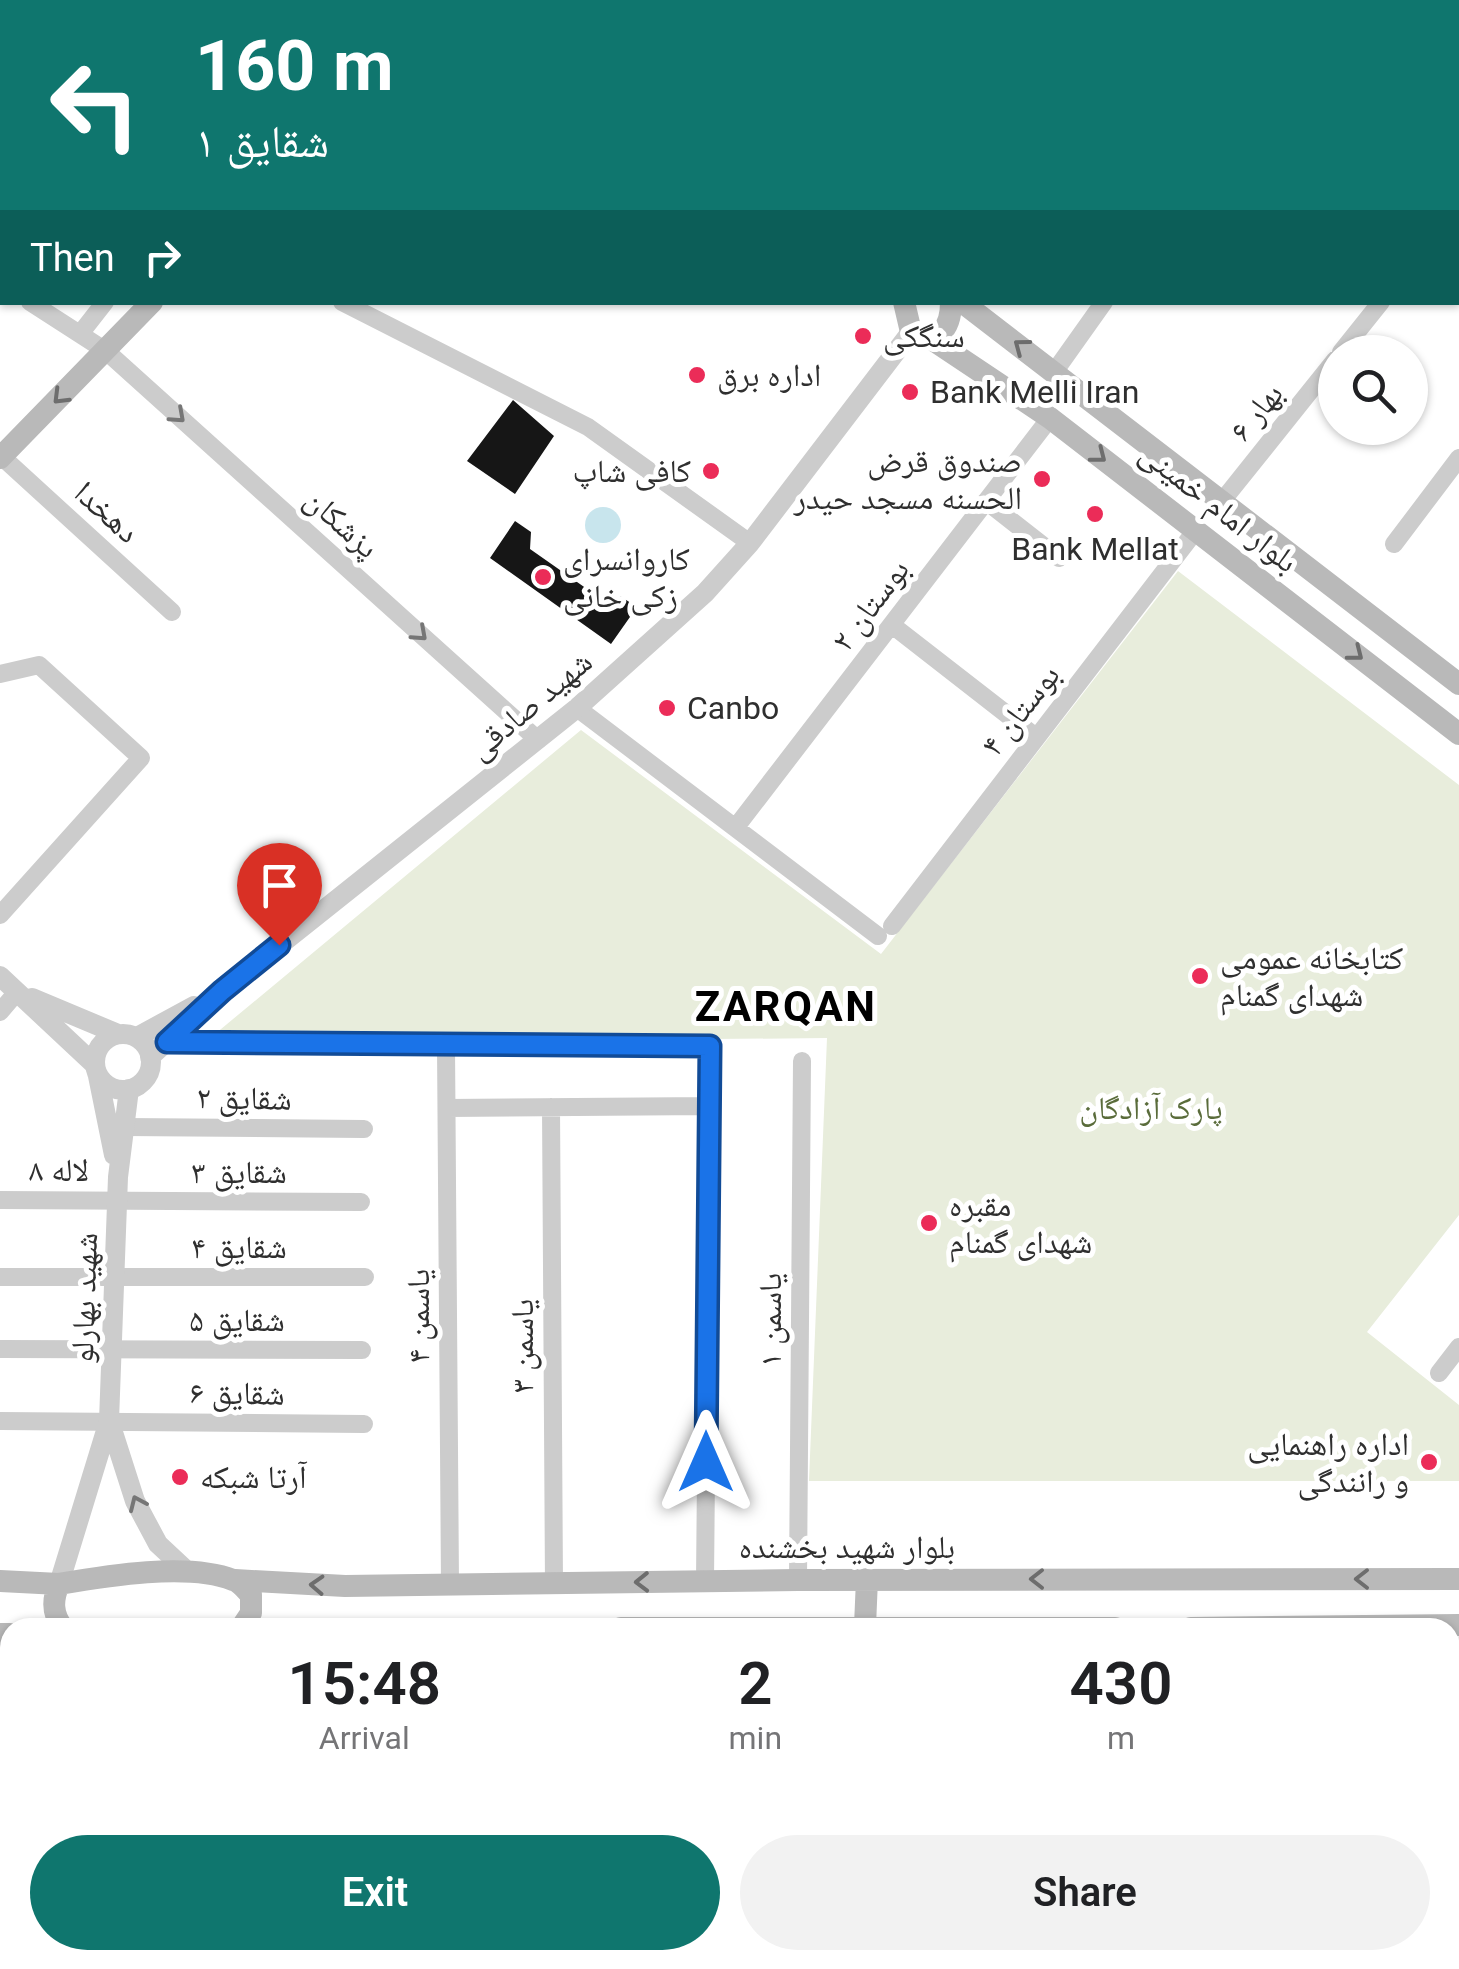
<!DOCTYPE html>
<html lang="en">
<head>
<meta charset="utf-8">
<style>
	:root { --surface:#fff; --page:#f2f2f2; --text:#202124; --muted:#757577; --accent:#0f766e }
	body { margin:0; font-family:Roboto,"Noto Naskh Arabic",sans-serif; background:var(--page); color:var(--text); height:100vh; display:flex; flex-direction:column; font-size:38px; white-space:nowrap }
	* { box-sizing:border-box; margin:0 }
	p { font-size:32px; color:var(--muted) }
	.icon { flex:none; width:55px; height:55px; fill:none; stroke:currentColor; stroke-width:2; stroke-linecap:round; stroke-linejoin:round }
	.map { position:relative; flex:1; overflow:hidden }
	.drawer { position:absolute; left:0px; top:1618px; width:1460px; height:352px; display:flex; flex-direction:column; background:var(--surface); border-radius:30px 30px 0 0; box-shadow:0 2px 8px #0004 }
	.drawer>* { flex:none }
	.guide { position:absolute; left:0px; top:0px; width:1460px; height:305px; box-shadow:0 2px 8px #0004; background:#0f766e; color:#fff; overflow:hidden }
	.fabs { position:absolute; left:1318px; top:335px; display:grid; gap:20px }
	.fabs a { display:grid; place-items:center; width:110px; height:110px; border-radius:50%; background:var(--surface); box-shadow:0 2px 8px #0004; font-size:50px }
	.pin { position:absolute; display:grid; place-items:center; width:85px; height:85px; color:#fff; margin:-102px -42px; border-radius:50% 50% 50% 0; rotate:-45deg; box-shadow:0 0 10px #0007 }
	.pin .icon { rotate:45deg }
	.me { position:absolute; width:110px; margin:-55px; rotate:0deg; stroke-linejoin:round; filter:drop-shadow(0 0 8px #0008) }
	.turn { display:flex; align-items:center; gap:35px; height:210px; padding:0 30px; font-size:45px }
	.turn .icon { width:130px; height:130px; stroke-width:2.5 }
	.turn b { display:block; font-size:70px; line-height:85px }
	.then { display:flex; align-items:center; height:95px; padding:0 30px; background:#0003; gap:20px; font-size:38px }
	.eta { display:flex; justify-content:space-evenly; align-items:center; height:170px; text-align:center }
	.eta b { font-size:60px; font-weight:600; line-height:70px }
	.button { display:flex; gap:20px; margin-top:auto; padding:20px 30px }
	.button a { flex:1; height:115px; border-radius:60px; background:var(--accent); color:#fff; font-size:40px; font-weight:600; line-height:115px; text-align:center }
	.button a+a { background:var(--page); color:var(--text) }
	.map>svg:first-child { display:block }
	.green { fill:#e8eddc }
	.water { fill:#c8e5ed }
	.building { fill:#161616 }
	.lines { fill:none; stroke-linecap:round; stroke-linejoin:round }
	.minor { stroke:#ccc; stroke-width:18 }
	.tertiary { stroke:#ccc; stroke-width:20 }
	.secondary { stroke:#b9b9b9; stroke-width:22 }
	.oneway { stroke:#6d6d6d }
	.oneway2 { stroke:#767676 }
	.route-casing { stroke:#114b97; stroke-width:25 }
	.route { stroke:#1a73e8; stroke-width:18 }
	.poi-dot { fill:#eb2c58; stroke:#fff; stroke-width:4 }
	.labels { text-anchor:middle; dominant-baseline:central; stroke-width:10; stroke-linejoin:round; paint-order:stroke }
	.poi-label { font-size:32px; fill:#2f2f2f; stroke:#fff; text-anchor:start }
	.street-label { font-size:32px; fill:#2f2f2f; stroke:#fff }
	.park-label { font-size:32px; fill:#5a6c3b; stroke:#fff }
	.district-label { font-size:42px; font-weight:bold; letter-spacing:2.5px; fill:#000; stroke:#fff }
</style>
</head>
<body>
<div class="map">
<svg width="1459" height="1969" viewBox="0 0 1459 1969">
	<rect width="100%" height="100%" fill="#fff"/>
	<path class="green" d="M 1178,571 L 1459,785 L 1459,1215 L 1367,1332 L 1459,1405 L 1459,1481 L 809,1481 L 827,1038 L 203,1044 L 581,730 L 881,954 Z"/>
	<path class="water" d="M585 525a18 18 0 1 1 36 0a18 18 0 1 1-36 0Z"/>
	<path class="building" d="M 513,400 L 554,436 L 515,494 L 467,461 Z
		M 515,521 L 531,532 L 530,549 L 607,603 L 620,596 L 637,607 L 611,644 L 490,558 Z"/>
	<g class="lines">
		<path class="minor" d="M 52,0 L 54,2
			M 286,0 L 289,2
			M 886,0 L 889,2
			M 769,2 L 770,0
			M 833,2 L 835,0
			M 930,2 L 932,0
			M 1021,2 L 1023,0
			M 1315,2 L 1316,0
			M 1440,2 L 1442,0
			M 1458,207 L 1459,205
			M 1458,237 L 1459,238
			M 0,283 L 2,285
			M 30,302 L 106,351 L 538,740
			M 342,302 L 588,427 L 750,543
			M 80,334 L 105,302
			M 1341,352 L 1381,302
			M 1055,371 L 1104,302
			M 1,456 L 172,612
			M 1223,500 L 1335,360
			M 986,501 L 1059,558
			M 1394,544 L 1459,458
			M 892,625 L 1036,737
			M 0,674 L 39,665 L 141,758 L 0,915
			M 577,708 L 878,936
			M 736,827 L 1050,418
			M 892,926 L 1196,530
			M 0,1012 L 17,992
			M 167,1042 L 710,1046 L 705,1581
			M 446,1047 L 450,1584
			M 551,1107 L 554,1585
			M 447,1108 L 709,1106
			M 124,1127 L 364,1129
			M 0,1200 L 361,1202
			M 0,1277 L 365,1277
			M 0,1349 L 362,1350
			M 1439,1373 L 1459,1347
			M 0,1421 L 364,1424
			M 798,1580 L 802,1061
			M 0,1667 L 4,1658 L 5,1635
			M 258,1960 L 258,1969
			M 759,1960 L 759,1969
			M 898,1960 L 898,1969
			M 1154,1960 L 1154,1969
			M 1285,1960 L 1285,1969
			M 123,1969 L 123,1960
			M 382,1969 L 383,1960
			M 518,1969 L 518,1960
			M 1023,1969 L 1023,1960"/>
		<path class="tertiary" d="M 1138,2 L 1140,0
			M 0,976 L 95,1065
			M 32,998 L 118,1034
			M95 1062a28 28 0 1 1 56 0a28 28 0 1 1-56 0Z
			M 137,1037 L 194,1006
			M 150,1057 L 222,991 L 577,708 L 705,593 L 750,543 L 911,332
			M 98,1076 L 114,1155
			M 110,1423 L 135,1501 L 158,1544 L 188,1572
			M 59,1584 L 109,1421 L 118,1177 L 129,1089
			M 0,1947 L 10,1929
			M 1433,1969 L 1433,1960"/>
		<path class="secondary" d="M 550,0 L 553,2
			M 447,2 L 450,0
			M 904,302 L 911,332 C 937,347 951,329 951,302
			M 962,302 L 1459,684
			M 933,340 L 1050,418 L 1459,734
			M 0,458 L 152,302
			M 235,1580 L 345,1586 L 798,1580 L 1459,1579
			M 0,1581 L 59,1584
			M 865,1626 L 867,1579
			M 63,1628 C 52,1614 52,1600 59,1584 C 106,1576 188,1562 233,1580 C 240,1582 246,1590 251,1595 L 251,1613 L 241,1628
			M 621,1628 L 1115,1628
			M 1191,1628 L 1459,1625
			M 0,1634 L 10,1634
			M 566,1969 L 568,1960
			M 617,1969 L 619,1960"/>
	</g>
	<defs><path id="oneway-chevron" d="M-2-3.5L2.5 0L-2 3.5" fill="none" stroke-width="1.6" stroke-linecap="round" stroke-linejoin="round" transform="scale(2.5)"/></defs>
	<g class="oneway">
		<use href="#oneway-chevron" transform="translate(1021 346) rotate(-143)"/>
		<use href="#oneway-chevron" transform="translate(60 397) rotate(135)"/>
		<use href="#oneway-chevron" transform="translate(1099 456) rotate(38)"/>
		<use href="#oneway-chevron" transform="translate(1356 654) rotate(38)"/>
		<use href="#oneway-chevron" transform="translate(1037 1579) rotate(180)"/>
		<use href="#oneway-chevron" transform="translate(1362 1579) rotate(180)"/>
		<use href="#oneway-chevron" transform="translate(642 1582) rotate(179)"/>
		<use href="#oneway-chevron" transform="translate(317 1585) rotate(-177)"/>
	</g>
	<g class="oneway2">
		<use href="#oneway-chevron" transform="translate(178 416) rotate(42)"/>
		<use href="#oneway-chevron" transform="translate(420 634) rotate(42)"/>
		<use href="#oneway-chevron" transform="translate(137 1503) rotate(-114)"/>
	</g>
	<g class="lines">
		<g class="route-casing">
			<path id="route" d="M 279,945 L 222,991 L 167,1042 L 710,1046 L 706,1462"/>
		</g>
		<use href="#route" class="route"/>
	</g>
	<g class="poi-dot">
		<circle cx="863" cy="336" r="10"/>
		<circle cx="697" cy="375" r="10"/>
		<circle cx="910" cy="392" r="10"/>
		<circle cx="711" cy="471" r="10"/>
		<circle cx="1042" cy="479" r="10"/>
		<circle cx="1095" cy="514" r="10"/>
		<circle cx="543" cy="577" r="10"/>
		<circle cx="667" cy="708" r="10"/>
		<circle cx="1200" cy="976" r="10"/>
		<circle cx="929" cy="1223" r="10"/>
		<circle cx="1429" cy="1462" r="10"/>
		<circle cx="180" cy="1477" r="10"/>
	</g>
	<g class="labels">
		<g class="poi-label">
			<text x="883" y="336">سنگکی</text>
			<text x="717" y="375">اداره برق</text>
			<text x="930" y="392">Bank Melli Iran</text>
			<text x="1022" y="461" text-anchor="end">صندوق قرض<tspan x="1022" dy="37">الحسنه مسجد حیدر</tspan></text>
			<text x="691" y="471" text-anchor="end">کافی شاپ</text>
			<text x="1095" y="549" text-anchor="middle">Bank Mellat</text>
			<text x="563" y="559">کاروانسرای<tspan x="563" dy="37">زکی خانی</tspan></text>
			<text x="687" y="708">Canbo</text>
			<text x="1220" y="958">کتابخانه عمومی<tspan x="1220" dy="37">شهدای گمنام</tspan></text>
			<text x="949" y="1205">مقبره<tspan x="949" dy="37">شهدای گمنام</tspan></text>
			<text x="1409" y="1444" text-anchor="end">اداره راهنمایی<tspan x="1409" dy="37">و رانندگی</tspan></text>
			<text x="200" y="1477">آرتا شبکه</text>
		</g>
		<g class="street-label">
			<text transform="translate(1256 412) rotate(-51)">بهار ۶</text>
			<text transform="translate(1219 507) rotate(38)">بلوار امام خمینی</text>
			<text transform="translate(107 512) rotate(42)">دهخدا</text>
			<text transform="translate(342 523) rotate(42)">پزشکان</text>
			<text transform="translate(870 605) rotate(-53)">بوستان ۲</text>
			<text transform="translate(530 705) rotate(-40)">شهید صادقی</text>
			<text transform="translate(1020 710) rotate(-52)">بوستان ۴</text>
			<text transform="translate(244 1098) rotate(1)">شقایق ۲</text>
			<text x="59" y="1170">لاله ۸</text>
			<text x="239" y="1172">شقایق ۳</text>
			<text x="239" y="1247">شقایق ۴</text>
			<text transform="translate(84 1298) rotate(-88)">شهید بهارلو</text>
			<text transform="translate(418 1316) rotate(-90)">یاسمن ۴</text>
			<text x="237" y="1320">شقایق ۵</text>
			<text transform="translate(770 1320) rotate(-90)">یاسمن ۱</text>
			<text transform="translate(522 1346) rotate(-90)">یاسمن ۳</text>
			<text transform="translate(237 1393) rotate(1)">شقایق ۶</text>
			<text x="847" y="1547">بلوار شهید بخشنده</text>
		</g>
		<g class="park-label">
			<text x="1151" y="1108">پارک آزادگان</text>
		</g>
		<g class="district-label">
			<text x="786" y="1006">ZARQAN</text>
		</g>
	</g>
</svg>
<div class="fabs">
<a><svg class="icon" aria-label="search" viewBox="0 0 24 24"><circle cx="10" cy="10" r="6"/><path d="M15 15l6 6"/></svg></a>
</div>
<div class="pin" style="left:279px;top:945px;background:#d93025"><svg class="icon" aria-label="arrive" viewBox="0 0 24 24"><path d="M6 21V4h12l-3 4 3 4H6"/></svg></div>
<svg class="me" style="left:706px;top:1462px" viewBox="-20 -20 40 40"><path d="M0-17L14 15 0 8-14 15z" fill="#1a73e8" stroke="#fff" stroke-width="4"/></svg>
<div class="guide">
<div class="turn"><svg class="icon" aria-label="left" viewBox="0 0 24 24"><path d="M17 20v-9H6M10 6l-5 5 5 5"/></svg><div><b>160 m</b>شقایق ۱</div></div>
<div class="then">Then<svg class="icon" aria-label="right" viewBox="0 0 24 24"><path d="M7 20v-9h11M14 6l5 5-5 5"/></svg></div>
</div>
<section class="drawer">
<div class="eta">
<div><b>15:48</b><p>Arrival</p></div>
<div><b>2</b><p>min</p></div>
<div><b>430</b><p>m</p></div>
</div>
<div class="button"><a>Exit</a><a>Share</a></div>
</section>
</div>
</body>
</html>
